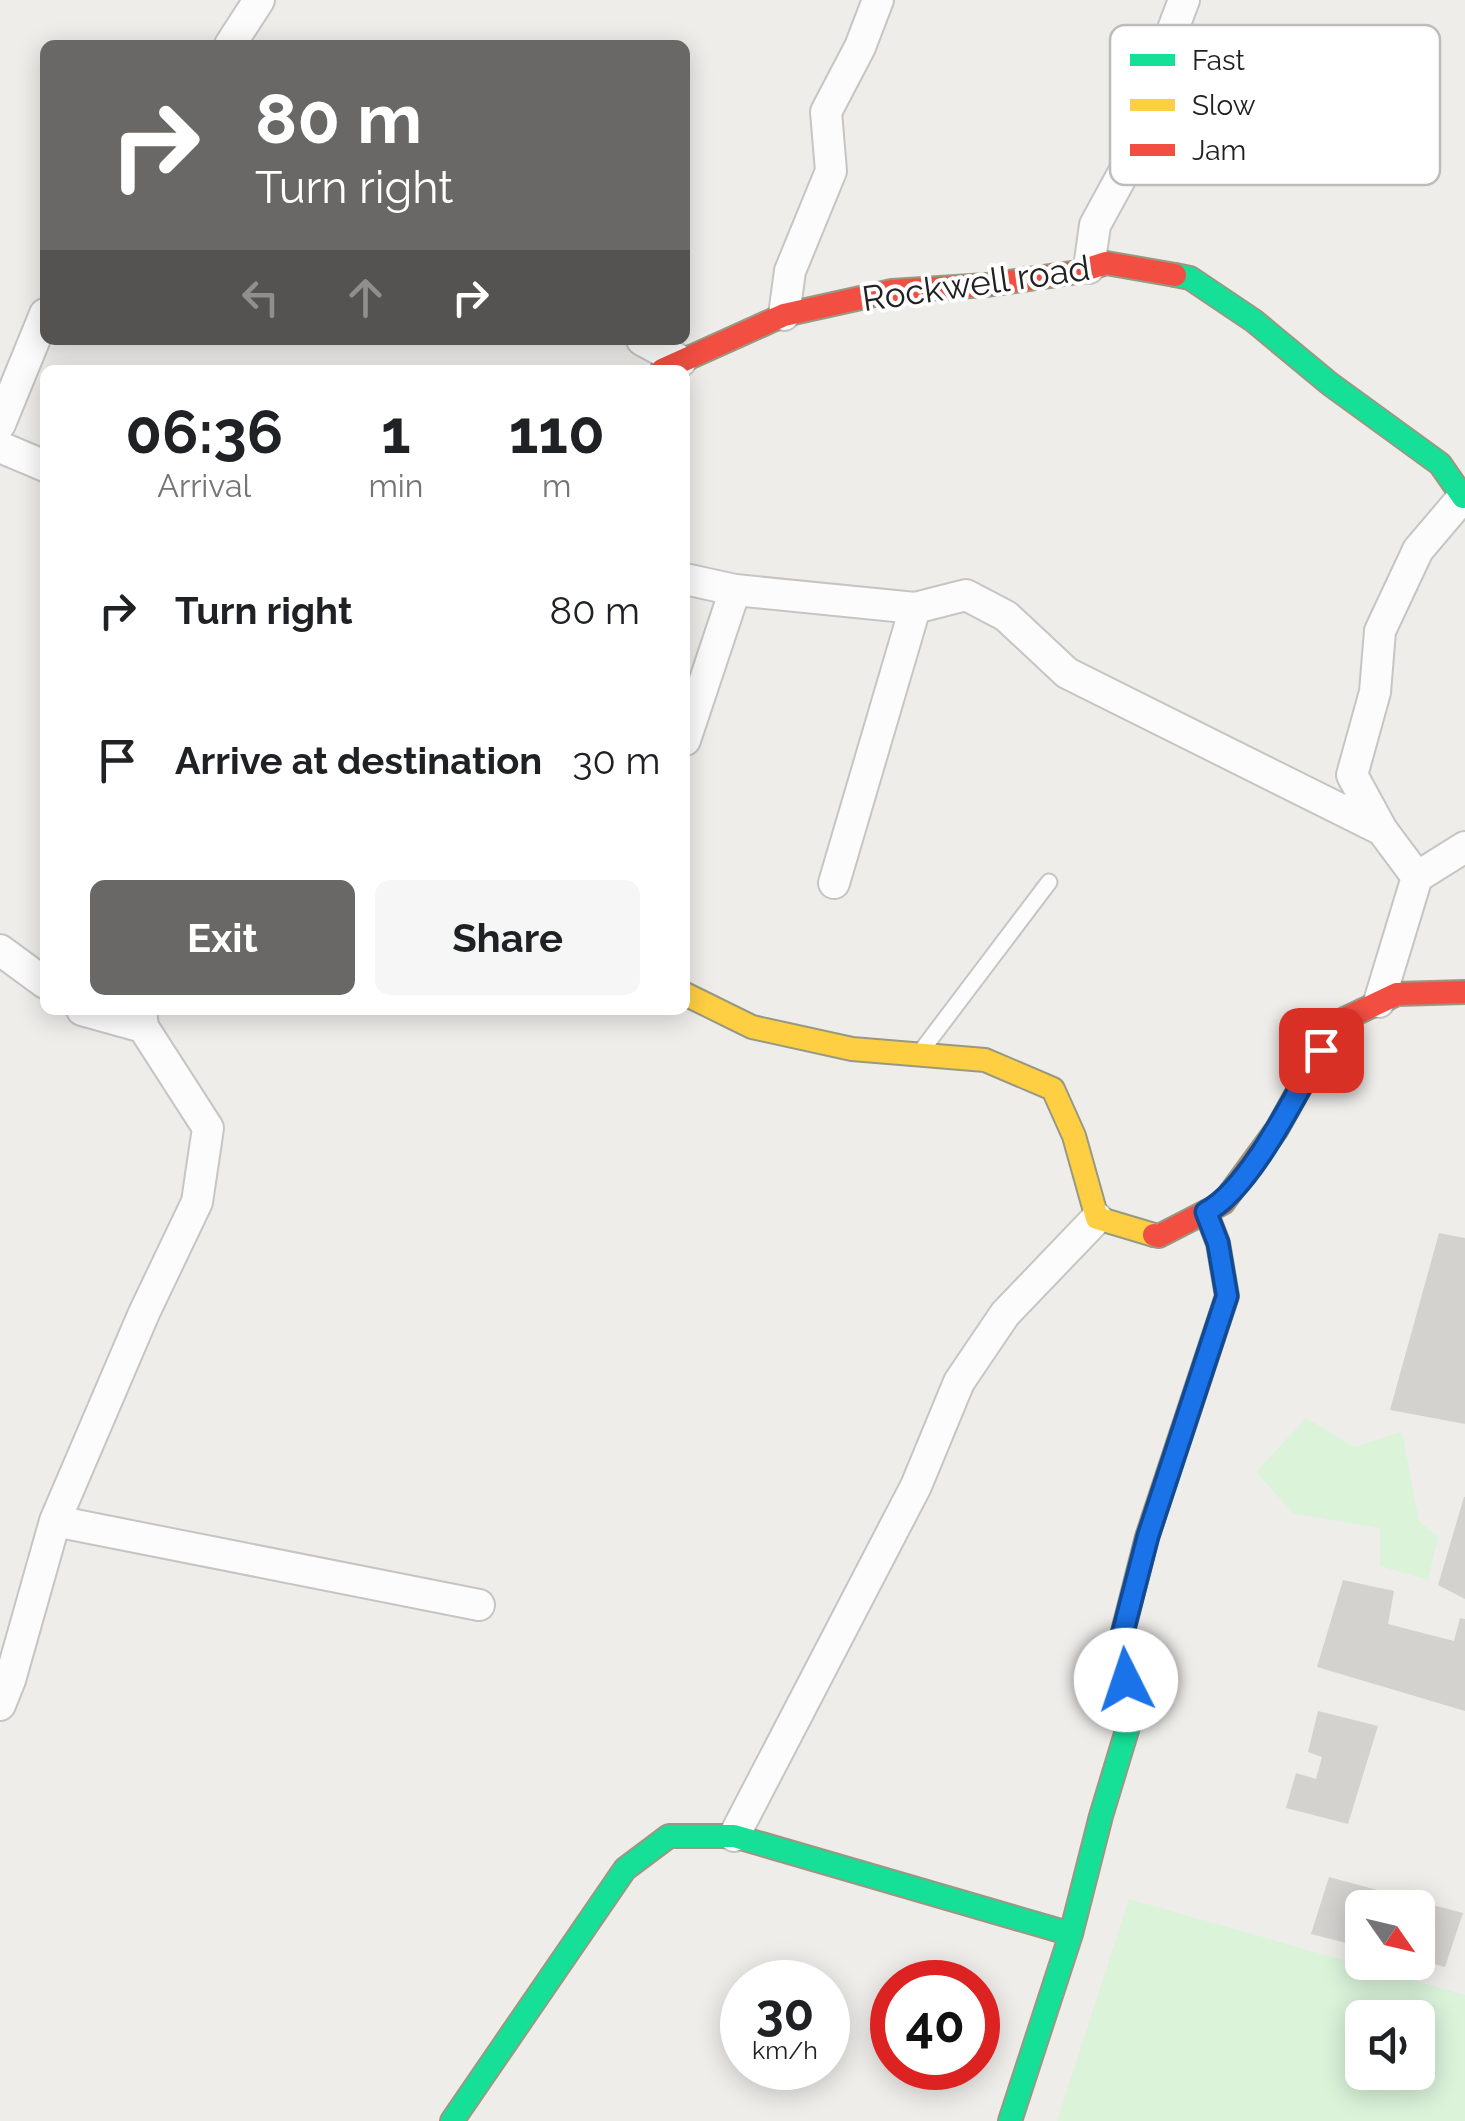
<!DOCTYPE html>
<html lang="en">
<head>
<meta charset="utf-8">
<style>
	:root { --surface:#fff; --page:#f6f6f6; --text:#202124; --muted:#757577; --accent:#696867 }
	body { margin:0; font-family:Raleway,sans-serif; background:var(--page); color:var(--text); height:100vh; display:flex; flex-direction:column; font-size:38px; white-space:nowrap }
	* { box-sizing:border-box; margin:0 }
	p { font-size:32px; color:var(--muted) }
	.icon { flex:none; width:55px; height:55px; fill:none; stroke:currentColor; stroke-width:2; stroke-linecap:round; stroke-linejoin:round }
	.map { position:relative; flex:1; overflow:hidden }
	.panel { position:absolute; left:40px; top:365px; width:650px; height:650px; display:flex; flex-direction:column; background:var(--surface); border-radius:15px; box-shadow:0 5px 25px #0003 }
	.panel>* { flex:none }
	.guide { position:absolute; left:40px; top:40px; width:650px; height:305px; border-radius:15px; box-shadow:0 5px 25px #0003; background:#696867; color:#fff; overflow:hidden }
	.needle { width:65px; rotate:124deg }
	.buttons { position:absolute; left:1345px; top:1890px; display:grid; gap:20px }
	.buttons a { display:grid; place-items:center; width:90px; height:90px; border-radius:15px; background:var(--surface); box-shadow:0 5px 25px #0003; font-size:50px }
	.speed { position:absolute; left:720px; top:1960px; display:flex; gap:20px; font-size:50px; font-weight:700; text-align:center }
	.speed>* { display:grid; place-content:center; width:130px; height:130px; border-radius:50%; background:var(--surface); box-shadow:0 5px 25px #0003; line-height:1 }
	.speed small { font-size:25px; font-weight:400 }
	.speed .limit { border:15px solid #d22; background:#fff; color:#111 }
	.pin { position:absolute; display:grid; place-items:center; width:85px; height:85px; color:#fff; margin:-42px; border-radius:20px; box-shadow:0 5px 15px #0006 }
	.me { position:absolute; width:110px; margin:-55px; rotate:356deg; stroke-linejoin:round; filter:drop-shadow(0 0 8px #0008) }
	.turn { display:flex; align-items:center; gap:35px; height:210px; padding:0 50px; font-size:45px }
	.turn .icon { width:130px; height:130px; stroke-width:2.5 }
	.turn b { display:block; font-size:70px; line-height:85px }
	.lanes { display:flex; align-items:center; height:95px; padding:0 50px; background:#0003; justify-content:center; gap:50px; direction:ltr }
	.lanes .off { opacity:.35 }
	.eta { display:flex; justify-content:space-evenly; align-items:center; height:170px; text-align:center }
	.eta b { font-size:60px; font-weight:700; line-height:70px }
	.primary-button { display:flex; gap:20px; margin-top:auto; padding:20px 50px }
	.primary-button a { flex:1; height:115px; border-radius:15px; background:var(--accent); color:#fff; font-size:40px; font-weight:700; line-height:115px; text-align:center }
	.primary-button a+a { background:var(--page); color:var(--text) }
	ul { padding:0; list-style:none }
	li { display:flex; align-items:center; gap:30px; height:150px; padding:0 50px }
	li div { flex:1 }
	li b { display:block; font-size:38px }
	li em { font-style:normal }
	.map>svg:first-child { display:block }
	.park { fill:#daf3d9; fill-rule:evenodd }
	.building { fill:#d4d2cf }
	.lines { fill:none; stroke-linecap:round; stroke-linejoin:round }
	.lane-casing { stroke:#c6c5c4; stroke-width:19 }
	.street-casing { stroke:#c6c5c4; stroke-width:34 }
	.fast-casing { stroke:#989982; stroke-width:26 }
	.slow-casing { stroke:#989982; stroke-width:26 }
	.jam-casing { stroke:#989982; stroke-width:26 }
	.lane { stroke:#fdfcfc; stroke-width:15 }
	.street { stroke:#fdfcfc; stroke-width:30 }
	.fast { stroke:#16e098; stroke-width:22 }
	.slow { stroke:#ffcf43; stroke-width:22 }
	.jam { stroke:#f24e42; stroke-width:22 }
	.route-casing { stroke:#114b97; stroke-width:25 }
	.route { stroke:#1a73e8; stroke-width:18 }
	.labels { text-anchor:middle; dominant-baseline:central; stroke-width:8; stroke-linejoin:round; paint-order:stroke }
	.street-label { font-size:35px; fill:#212121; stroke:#fff }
	.key { fill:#fff; stroke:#bcbcbc; stroke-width:2.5 }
	.key-label { font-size:28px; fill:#212121 }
</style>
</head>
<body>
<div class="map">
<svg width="1465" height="2121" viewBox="0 0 1465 2121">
	<rect width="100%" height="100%" fill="#efedea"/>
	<path class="park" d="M 1306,1418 L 1354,1447 L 1402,1432 L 1419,1521 L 1438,1537 L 1428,1580 L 1380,1566 L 1380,1528 L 1293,1513 L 1256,1472 Z
		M 1129,1899 L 1465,1995 L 1465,2121 L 1057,2121 ZM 1362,2018 L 1418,2018 L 1418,2072 L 1362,2072 Z"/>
	<path class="building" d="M 1439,1233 L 1465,1238 L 1465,1424 L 1390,1410 Z
		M 1464,1497 L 1465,1497 L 1465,1599 L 1438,1585 Z
		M 1343,1580 L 1394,1591 L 1388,1624 L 1454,1641 L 1460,1618 L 1465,1619 L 1465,1711 L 1317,1667 Z
		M 1318,1711 L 1378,1726 L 1348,1824 L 1286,1808 L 1296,1773 L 1316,1779 L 1322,1757 L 1308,1752 Z
		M 1329,1877 L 1463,1913 L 1445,1967 L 1418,1960 L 1418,1908 L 1362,1908 L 1362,1947 L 1311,1934 Z"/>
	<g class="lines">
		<g class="lane-casing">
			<path id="lane" d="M 922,1050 L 1049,882"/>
		</g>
		<g class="street-casing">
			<path id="street" d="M 230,45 L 259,0
				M 1089,268 L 1095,225 L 1125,170 L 1146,100 L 1184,0
				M 784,315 L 790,271 L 831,171 L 826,112 L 860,47 L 878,0
				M 642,340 L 681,361
				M 0,424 L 45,314
				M 0,447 L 45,466
				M 685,579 L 735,590 L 915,608 L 966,595 L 1006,616 L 1067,673 L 1382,830
				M 685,740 L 735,590
				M 1417,877 L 1465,847
				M 834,883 L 915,608
				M 0,950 L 45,983
				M 1379,1002 L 1417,877 L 1382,830 L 1352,775 L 1375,692 L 1380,631 L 1418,550 L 1463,497 L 1465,500
				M 82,1010 L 143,1027 L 141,1010
				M 55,1521 L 479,1605
				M 0,1705 L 10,1680 L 55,1521 L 144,1313 L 197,1202 L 208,1128 L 143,1027
				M 734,1836 L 916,1486 L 959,1382 L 1005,1314 L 1097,1218"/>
		</g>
		<g class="fast-casing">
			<path id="fast" d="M 1175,275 L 1190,278 L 1254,321 L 1330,384 L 1440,464 L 1463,497
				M 452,2121 L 625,1869 L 669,1836 L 734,1836 L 1071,1934
				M 1010,2121 L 1071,1934 L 1101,1816 L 1135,1704 L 1117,1655 L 1147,1537 L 1227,1296 L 1218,1243 L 1206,1212"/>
		</g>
		<g class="slow-casing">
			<path id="slow" d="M 685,994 L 752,1027 L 852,1049 L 985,1060 L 1053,1089 L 1074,1136 L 1097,1218 L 1154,1235"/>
		</g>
		<g class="jam-casing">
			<path id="jam" d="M 662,370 L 784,315 L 892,291 L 987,285 L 1078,272 L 1106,263 L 1175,275
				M 1154,1235 L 1159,1236 L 1223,1203 L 1277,1129 L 1336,1023 L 1397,994 L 1465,992"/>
		</g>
		<use href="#lane" class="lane"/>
		<use href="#street" class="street"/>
		<use href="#fast" class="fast"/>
		<use href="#slow" class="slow"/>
		<use href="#jam" class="jam"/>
	</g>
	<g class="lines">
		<g class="route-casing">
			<path id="route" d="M 1126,1680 L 1117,1655 L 1148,1536 L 1227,1296 L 1218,1243 L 1206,1212 C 1250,1189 1296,1094 1321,1050"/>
		</g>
		<use href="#route" class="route"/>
	</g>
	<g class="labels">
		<g class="street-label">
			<text transform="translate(976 283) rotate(-8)">Rockwell road</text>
		</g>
	</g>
	<rect x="1110" y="25" width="330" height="160" rx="15" class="key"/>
	<rect x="1130" y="54" width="45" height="12" fill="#16e098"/>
	<rect x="1130" y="99" width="45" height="12" fill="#ffcf43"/>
	<rect x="1130" y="144" width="45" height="12" fill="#f24e42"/>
	<g class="key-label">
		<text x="1192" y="70">Fast</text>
		<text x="1192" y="115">Slow</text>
		<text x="1192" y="160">Jam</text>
	</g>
</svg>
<div class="buttons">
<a><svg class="needle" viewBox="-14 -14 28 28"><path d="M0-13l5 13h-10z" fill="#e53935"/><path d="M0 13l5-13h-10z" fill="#757577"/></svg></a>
<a><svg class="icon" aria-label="sound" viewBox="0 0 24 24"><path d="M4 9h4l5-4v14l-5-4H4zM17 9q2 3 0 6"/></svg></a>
</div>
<div class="speed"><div>30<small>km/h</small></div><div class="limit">40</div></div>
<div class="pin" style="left:1321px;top:1050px;background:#d93025"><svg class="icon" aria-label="arrive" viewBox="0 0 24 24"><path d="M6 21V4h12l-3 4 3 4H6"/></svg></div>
<svg class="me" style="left:1126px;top:1680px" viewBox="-20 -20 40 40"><circle r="19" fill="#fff"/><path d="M0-13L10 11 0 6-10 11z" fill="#1a73e8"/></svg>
<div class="guide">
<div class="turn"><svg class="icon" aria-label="right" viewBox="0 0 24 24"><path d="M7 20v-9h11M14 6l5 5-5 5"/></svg><div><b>80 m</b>Turn right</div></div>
<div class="lanes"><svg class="icon off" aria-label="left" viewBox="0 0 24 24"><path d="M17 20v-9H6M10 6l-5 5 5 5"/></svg><svg class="icon off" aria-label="ahead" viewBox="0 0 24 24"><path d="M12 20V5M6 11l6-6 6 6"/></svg><svg class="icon" aria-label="right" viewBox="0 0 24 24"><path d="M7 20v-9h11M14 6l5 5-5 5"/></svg></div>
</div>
<section class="panel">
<div class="eta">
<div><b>06:36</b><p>Arrival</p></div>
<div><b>1</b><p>min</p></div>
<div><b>110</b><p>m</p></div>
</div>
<ul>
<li><svg class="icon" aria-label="right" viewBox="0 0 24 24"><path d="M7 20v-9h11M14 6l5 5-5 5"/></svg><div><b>Turn right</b></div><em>80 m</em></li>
<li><svg class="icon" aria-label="arrive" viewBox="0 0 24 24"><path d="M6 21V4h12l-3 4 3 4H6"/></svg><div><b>Arrive at destination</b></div><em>30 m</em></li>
</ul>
<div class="primary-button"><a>Exit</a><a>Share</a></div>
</section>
</div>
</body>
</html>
